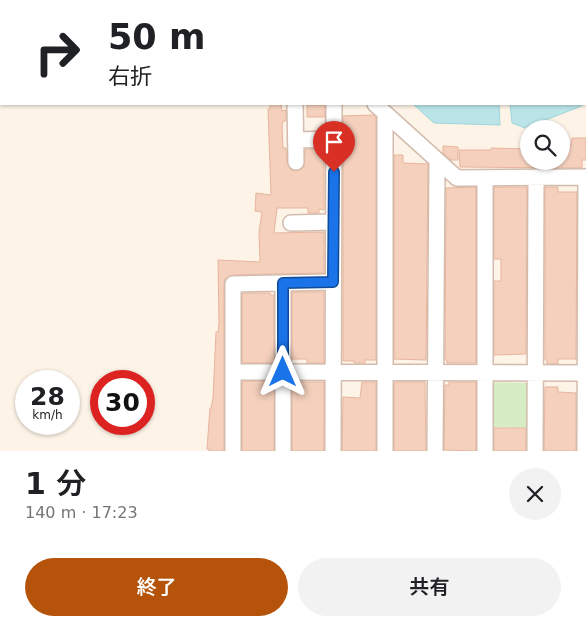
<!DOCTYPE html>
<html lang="ja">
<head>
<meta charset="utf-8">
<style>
	:root { --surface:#fff; --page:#f2f2f2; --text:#202124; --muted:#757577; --accent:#b45309 }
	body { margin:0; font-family:"DejaVu Sans","Noto Sans JP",sans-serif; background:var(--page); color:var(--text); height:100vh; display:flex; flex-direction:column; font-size:19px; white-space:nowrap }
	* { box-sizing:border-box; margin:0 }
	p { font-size:16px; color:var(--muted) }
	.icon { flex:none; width:28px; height:28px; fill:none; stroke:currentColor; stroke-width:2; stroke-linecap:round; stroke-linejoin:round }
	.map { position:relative; height:451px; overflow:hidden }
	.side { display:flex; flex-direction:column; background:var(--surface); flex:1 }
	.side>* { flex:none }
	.top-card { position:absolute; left:0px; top:0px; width:586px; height:105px; box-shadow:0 1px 4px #0004; background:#fff; color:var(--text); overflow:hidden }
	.fabs { position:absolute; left:520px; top:120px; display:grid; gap:10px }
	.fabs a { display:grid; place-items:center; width:50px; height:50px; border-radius:50%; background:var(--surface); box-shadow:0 1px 4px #0004; font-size:25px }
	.speed { position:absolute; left:15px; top:370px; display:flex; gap:10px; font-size:25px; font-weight:700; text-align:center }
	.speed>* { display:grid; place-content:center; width:65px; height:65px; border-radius:50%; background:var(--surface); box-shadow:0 1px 4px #0004; line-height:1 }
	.speed small { font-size:12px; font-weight:400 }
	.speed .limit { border:8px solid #d22; background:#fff; color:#111 }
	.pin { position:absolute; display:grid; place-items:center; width:42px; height:42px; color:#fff; margin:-51px -21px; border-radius:50% 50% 50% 0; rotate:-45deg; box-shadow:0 0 5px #0007 }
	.pin .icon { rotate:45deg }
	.me { position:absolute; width:55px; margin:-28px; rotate:0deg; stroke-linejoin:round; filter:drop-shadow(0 0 4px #0008) }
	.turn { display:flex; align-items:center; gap:18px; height:105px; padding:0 25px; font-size:22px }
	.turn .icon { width:65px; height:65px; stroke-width:2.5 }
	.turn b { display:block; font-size:35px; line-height:42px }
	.round { display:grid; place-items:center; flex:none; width:52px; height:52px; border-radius:26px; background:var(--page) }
	.head { display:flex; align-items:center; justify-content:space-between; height:85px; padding:0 25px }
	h1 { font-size:30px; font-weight:600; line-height:38px }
	.primary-button { display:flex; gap:10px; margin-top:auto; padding:10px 25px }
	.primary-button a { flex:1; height:58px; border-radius:30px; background:var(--accent); color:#fff; font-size:20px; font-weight:600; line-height:58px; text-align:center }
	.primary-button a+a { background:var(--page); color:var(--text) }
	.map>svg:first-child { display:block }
	.green { fill:#d6ecc4 }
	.water { fill:#bae4e8; stroke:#9fd5db }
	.building { fill:#f4d0bd; stroke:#e8b59c }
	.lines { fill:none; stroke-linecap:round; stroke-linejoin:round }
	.street-casing { stroke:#d3bcae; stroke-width:18 }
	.secondary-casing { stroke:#d6bcab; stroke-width:24 }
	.street { stroke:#fff; stroke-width:15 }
	.secondary { stroke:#fff; stroke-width:21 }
	.route-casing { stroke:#114b97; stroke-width:12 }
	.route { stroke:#1a73e8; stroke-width:9 }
</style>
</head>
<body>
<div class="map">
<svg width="586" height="451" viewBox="0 0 586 451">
	<rect width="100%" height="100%" fill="#fdf3e7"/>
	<path class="green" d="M 489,382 L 531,383 L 531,428 L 489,427 Z"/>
	<path class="water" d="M 299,0 L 486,0 L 486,1 L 300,1 Z
		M 498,0 L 586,0 L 586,103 L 585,1 Z
		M 413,104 L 499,104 L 500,125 L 434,123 Z
		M 510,104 L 584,104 L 579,107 L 525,128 L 512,123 Z"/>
	<path class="building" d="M 270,104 L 281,104 L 282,111 L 286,110 L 286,121 L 283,121 L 282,127 L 283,148 L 286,148 L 287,163 L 291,170 L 297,171 L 304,167 L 305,149 L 324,149 L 324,210 L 319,209 L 319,213 L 308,213 L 308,208 L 277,208 L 274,233 L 324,232 L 324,273 L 233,275 L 225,279 L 224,284 L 224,451 L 209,451 L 209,449 L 207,449 L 210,408 L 211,408 L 213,398 L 216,332 L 218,332 L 219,324 L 218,260 L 260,262 L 259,232 L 262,212 L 255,211 L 256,193 L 271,195 L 268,109 L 270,109 Z
		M 307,105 L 325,105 L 325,117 L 307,117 Z
		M 373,115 L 376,117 L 376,360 L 365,360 L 365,363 L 354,363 L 354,361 L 343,361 L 343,116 Z
		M 572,138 L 586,138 L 586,160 L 582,160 L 582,168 L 561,168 L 561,147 L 563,145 L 571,145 Z
		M 443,146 L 458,147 L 458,160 L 451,160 L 443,153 Z
		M 491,148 L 529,149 L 529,161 L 559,161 L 559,168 L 460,167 L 459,150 L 491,150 Z
		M 394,155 L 403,155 L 403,163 L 428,164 L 426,360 L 394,359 Z
		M 476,187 L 476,363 L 447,363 L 447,360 L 445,360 L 446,188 Z
		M 494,187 L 527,187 L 526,354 L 494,355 L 494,281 L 501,281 L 501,259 L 494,259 Z
		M 545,187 L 558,187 L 558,192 L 577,192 L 576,359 L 558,359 L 558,364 L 547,364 L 547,360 L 545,360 Z
		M 292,292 L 324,292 L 324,363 L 307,363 L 307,359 L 292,359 Z
		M 242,293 L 270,293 L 270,295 L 274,295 L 274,363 L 242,363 Z
		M 242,381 L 270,381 L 270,384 L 274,384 L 274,451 L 242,451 Z
		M 292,382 L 324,382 L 324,451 L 292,451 Z
		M 362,382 L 376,382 L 376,451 L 342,451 L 343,397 L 360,398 Z
		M 397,382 L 425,382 L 426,451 L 394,451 L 394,383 Z
		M 449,382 L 476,382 L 476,451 L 444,450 L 445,385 L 449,385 Z
		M 545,387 L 558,387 L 558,392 L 576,393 L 576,451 L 544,451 Z
		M 494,428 L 526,428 L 526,451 L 494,451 Z"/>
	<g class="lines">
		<g class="street-casing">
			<path id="street" d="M 295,104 L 296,162
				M 375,104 L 457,178 L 586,177
				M 296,140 L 334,139
				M 291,223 L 333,222
				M 233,372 L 586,373
				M 233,451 L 233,284 L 333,282
				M 283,451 L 283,283
				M 333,451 L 334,104
				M 385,451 L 385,113
				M 435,451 L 437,160
				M 485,451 L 485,178
				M 535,451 L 536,177
				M 585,451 L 586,177"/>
		</g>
		<g class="secondary-casing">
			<path id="secondary" d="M 0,22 L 1,22"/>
		</g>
		<use href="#street" class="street"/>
		<use href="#secondary" class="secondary"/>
	</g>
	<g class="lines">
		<g class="route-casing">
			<path id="route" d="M 283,372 L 283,283 L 333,282 L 334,172"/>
		</g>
		<use href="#route" class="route"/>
	</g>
</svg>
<div class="fabs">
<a><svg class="icon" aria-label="search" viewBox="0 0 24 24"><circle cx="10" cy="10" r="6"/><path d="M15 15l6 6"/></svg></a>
</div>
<div class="speed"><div>28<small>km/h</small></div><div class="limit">30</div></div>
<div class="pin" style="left:334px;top:172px;background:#d93025"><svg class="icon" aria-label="arrive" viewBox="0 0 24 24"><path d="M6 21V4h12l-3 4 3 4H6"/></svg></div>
<svg class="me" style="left:283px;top:372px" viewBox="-20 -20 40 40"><path d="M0-17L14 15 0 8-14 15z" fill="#1a73e8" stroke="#fff" stroke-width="4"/></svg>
<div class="top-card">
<div class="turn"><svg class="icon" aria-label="right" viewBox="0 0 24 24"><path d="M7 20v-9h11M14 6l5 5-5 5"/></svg><div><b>50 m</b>右折</div></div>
</div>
</div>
<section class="side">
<div class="head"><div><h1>1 分</h1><p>140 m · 17:23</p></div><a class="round"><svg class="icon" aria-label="close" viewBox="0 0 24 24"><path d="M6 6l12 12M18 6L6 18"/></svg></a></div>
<div class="primary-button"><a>終了</a><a>共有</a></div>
</section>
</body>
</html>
